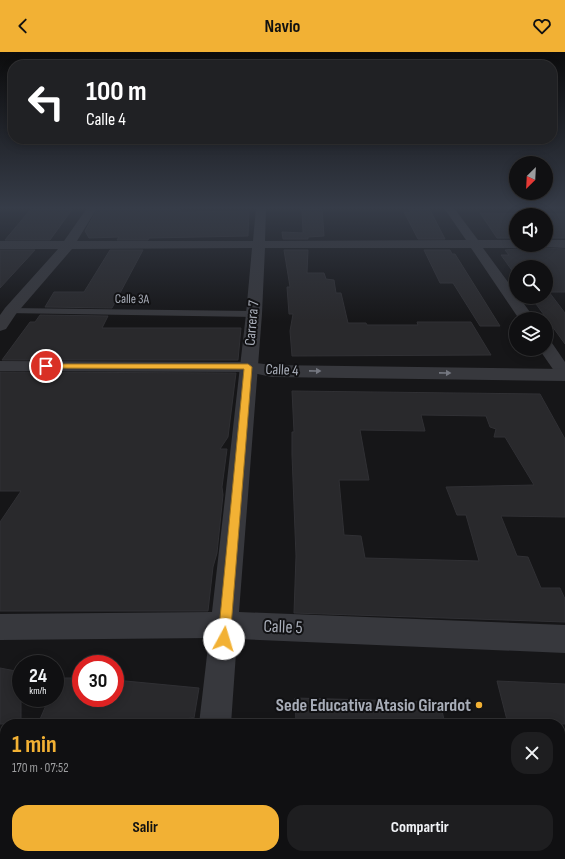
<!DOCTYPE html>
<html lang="es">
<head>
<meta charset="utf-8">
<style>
	:root { --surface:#101012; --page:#1e1e20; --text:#f1f3f6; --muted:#9c9d9f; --line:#303032; --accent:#f2b134 }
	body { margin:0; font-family:"Sofia Sans Condensed",sans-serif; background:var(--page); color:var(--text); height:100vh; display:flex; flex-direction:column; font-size:15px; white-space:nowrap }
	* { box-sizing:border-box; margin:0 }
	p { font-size:13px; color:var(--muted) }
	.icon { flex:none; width:22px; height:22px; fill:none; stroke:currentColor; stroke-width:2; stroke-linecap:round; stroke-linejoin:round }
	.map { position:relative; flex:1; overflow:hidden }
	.panel { position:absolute; left:0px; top:667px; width:565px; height:140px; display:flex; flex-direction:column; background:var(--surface); border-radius:16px 16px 0 0; box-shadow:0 2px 10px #0003,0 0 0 1px var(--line) }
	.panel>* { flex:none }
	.banner { position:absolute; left:8px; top:8px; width:549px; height:84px; border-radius:16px; box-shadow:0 2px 10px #0003,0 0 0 1px var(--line); background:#202124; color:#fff; overflow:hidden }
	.needle { width:26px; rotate:204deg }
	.buttons { position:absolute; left:509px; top:104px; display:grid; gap:8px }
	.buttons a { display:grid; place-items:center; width:44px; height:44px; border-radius:50%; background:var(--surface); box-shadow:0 2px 10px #0003,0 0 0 1px var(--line); font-size:20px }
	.speed { position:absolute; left:12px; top:603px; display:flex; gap:8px; font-size:20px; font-weight:700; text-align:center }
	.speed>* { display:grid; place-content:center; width:52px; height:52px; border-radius:50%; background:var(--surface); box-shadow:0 2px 10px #0003,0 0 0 1px var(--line); line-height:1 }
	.speed small { font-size:10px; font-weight:400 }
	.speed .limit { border:6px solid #d22; background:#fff; color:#111 }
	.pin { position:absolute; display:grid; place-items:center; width:34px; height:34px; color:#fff; margin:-17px; border:2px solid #fff; border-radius:50%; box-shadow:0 1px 4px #0007 }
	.me { position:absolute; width:44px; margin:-22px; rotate:6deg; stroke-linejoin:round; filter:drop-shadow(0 0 3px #0008) }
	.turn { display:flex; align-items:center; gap:14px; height:84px; padding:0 12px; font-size:18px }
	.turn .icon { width:52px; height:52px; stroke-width:2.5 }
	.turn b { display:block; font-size:28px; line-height:34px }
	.round { display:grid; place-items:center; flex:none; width:42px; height:42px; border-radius:16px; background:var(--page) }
	.overview { display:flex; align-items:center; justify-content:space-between; height:68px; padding:0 12px }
	h1 { font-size:24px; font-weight:700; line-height:30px; color:var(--accent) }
	.primary-button { display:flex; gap:8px; margin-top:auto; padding:8px 12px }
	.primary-button a { flex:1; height:46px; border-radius:16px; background:var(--accent); color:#111; font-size:16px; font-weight:700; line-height:46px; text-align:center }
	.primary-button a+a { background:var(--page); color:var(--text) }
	header { display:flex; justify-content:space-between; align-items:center; height:52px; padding:0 12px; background:var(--accent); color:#111; font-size:18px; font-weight:700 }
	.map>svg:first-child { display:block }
	.green { fill:#1c231d }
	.building { fill:#29292c; stroke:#303034; fill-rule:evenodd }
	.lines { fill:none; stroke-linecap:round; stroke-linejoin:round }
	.pedestrian { fill:#37383d; fill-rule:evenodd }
	.minor { fill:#37383d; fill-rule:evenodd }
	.tertiary { fill:#37383d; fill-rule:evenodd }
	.oneway { fill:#757881 }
	.route { fill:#f2b134; stroke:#9d7322 }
	.poi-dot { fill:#f2b134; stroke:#111113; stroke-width:1.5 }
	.labels { text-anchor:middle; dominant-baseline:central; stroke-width:4; stroke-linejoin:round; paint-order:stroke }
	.far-street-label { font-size:13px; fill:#a8adb8; stroke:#111113 }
	.street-label { font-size:15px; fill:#a8adb8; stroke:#111113 }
	.near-street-label { font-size:18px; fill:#a8adb8; stroke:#111113 }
	.near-poi-label { font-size:18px; font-weight:bold; fill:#a8adb8; stroke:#111113; text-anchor:end }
</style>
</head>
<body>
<header><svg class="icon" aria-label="back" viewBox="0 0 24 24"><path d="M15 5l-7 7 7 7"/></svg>Navio<svg class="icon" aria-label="heart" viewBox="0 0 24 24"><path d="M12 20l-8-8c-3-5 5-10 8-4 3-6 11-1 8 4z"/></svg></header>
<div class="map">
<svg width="565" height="807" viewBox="0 0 565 807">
	<rect width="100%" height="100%" fill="#161618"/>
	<path class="green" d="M 560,766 L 565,767 L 565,807 L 511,807 L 509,802 L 560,802 Z"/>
	<path class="building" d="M 70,156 L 73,156 L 50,188 L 5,188 L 31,157 Z
		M 98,156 L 180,156 L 180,160 L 249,159 L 248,184 L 149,186 L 148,188 L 117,188 L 119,185 L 89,186 L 85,179 Z
		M 302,156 L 322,156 L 324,184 L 308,185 L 308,187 L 283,187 L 282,180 L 303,181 Z
		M 409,156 L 429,156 L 445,187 L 418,187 L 404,160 L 410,160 Z
		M 480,161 L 565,162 L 565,186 L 546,186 L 546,163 L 516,163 L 516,186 L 497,186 Z
		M 523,193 L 538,193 L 542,196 L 565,197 L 565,240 L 549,240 L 565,261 L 565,292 L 531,245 L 546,245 L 546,215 L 516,215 L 516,224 L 501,203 L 509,203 L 505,198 L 517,197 Z
		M 0,198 L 35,198 L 0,236 Z
		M 110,198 L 143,198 L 112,256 L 45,255 L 54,240 L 84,240 Z
		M 284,198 L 308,198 L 307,221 L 324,221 L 326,227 L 334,228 L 336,241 L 341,241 L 348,271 L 366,271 L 367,273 L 418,273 L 417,270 L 471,270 L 491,303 L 292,304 L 290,279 L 293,262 L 289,262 L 287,235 L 290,235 Z
		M 424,198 L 450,198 L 452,202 L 455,202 L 500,274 L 480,274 L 453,231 L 440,231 Z
		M 40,263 L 108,264 L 102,276 L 241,276 L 238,308 L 2,308 L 30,270 L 35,270 Z
		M 0,320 L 236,321 L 228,385 L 220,397 L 227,397 L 222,435 L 223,443 L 217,501 L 213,515 L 208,559 L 0,559 L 0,470 L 21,439 L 0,439 Z
		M 292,339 L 540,342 L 565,387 L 565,465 L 501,464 L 517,504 L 528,505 L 541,536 L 560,536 L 565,547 L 565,570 L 294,561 L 296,504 L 292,403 L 292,380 L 294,380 ZM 421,363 L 486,364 L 490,375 L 496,377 L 494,385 L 505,385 L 534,433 L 446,435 L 457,463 L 466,463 L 479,509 L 365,506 L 361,484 L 344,483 L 339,428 L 369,428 L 360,378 L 425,379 Z
		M 0,616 L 21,620 L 21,672 L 0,672 Z
		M 57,626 L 81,626 L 81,646 L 115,646 L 115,628 L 199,636 L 194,666 L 190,665 L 189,672 L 38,672 L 49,646 L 55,646 Z
		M 497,629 L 565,632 L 565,672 L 508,672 Z
		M 295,646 L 440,650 L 445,672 L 296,672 Z"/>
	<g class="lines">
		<path class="pedestrian" d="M 10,256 L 254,259 L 260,262 L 254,265 L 6,261 L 4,259 L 6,257 Z"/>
		<path class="minor" d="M 87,156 L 97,156 L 77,189 L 253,189 L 256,156 L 266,156 L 265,189 L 466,188 L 444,156 L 454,156 L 478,188 L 516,188 L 516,193 L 522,193 L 516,196 L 483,196 L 516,241 L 516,245 L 519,245 L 535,267 L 519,267 L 471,196 L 265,196 L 262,262 L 239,560 L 565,573 L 565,601 L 237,587 L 231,672 L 199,672 L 209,586 L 0,588 L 0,562 L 212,560 L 246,262 L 252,196 L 72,197 L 16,262 L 6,277 L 0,279 L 0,263 L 5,256 L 58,197 L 0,197 L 0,189 L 64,189 Z
			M 546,188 L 565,188 L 565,196 L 542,195 L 540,193 L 546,193 Z
			M 546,290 L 552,291 L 565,310 L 565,327 L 559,326 L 539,297 L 546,297 Z
			M 182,802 L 220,802 L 219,807 L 181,807 Z"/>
		<path class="tertiary" d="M 0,309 L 248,310 L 272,313 L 565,317 L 565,329 L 272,325 L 248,320 L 0,319 Z"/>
	</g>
	<defs><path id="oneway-solid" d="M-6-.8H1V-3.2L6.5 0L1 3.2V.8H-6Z"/></defs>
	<g class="oneway">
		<use href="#oneway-solid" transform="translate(315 319) rotate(1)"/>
		<use href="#oneway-solid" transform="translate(445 321) rotate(1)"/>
	</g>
	<linearGradient id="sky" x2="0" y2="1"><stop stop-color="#0c0c0d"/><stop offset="0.58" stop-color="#363c48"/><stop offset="1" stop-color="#363c48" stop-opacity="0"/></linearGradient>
	<rect width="565" height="269" fill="url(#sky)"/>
	<path class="route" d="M 248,312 L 252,315 L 230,587 L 228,591 L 224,593 L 220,591 L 218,587 L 244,317 L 46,316 L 43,314 L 46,312 Z"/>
	<circle class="poi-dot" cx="479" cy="653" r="4"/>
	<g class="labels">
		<g class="far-street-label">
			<text transform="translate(132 247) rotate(1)">Calle 3A</text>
		</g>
		<g class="street-label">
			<text transform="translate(252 271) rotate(-85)">Carrera 7</text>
			<text transform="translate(282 318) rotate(3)">Calle 4</text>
		</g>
		<g class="near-street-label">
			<text transform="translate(283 575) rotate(2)">Calle 5</text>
		</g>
		<g class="near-poi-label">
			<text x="471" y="653">Sede Educativa Atasio Girardot</text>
		</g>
	</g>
</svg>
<div class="buttons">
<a><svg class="needle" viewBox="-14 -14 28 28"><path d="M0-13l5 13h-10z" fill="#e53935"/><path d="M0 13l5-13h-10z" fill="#9c9d9f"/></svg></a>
<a><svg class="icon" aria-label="sound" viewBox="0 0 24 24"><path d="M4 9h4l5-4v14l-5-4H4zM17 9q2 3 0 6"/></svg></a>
<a><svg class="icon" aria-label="search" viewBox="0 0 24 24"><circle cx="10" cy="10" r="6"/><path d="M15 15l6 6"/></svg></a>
<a><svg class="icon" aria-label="layers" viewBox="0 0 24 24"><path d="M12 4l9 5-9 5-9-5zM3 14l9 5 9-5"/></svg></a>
</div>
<div class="speed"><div>24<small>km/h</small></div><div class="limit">30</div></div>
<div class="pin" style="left:46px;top:314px;background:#d93025"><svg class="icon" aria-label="arrive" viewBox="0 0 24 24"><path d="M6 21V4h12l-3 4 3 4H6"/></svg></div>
<svg class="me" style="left:224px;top:587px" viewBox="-20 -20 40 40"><circle r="19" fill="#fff"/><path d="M0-13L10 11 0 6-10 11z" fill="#f2b134"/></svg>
<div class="banner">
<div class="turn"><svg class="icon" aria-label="left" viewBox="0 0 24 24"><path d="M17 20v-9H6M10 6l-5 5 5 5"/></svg><div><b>100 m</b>Calle 4</div></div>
</div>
<section class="panel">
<div class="overview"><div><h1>1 min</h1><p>170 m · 07:52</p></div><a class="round"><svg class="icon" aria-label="close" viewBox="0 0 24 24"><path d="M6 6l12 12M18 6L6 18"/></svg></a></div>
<div class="primary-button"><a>Salir</a><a>Compartir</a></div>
</section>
</div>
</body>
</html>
